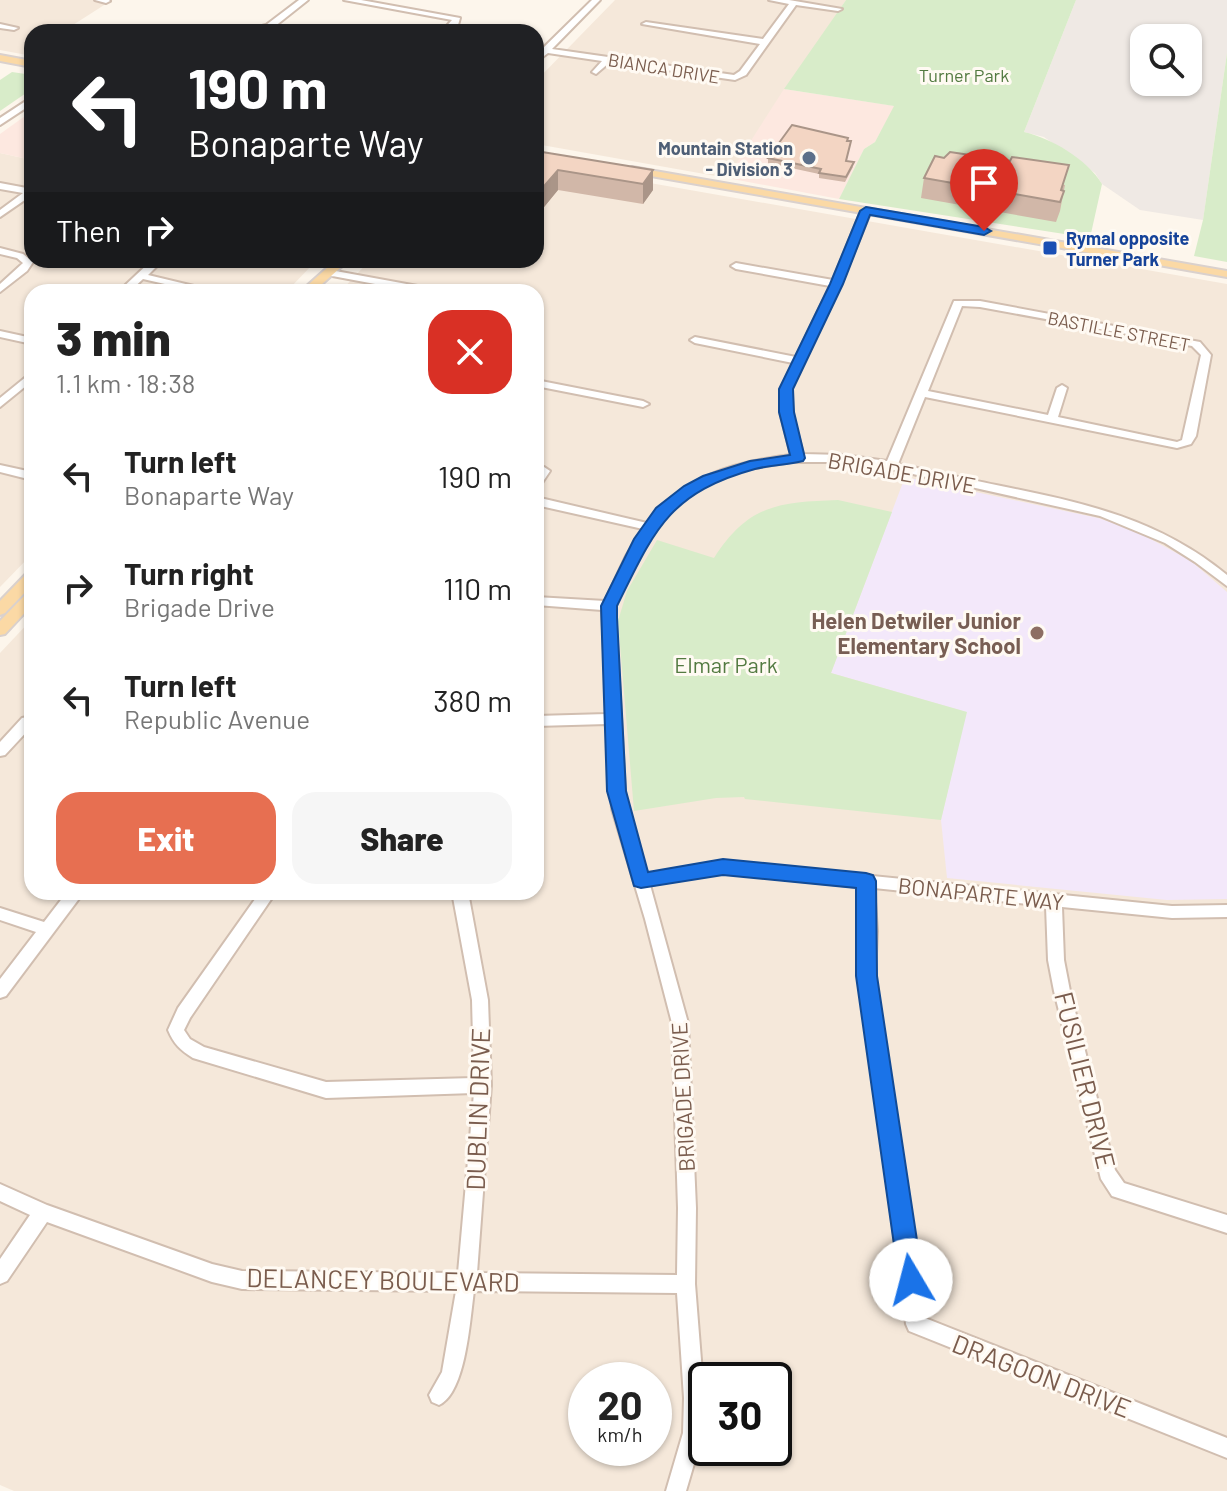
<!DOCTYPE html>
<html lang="en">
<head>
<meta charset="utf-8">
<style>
	:root { --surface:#fff; --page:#f6f6f6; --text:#222; --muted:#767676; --accent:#e76f51 }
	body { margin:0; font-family:Barlow,sans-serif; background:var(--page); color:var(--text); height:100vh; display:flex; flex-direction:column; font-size:30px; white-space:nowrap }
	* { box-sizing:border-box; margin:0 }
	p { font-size:26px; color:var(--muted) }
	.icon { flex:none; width:44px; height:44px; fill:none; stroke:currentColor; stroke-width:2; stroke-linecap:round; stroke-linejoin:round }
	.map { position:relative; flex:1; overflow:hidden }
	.side { position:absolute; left:24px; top:284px; width:520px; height:616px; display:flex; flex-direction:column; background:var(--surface); border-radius:24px; box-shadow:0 2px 6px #0004 }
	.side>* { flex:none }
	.banner { position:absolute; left:24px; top:24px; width:520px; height:244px; border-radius:24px; box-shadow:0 2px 6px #0004; background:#202124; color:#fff; overflow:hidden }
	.tools { position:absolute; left:1130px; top:24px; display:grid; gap:16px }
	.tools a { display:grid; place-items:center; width:72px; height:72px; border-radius:16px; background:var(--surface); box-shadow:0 2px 6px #0004; font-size:40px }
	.speed { position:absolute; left:568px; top:1362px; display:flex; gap:16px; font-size:40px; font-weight:700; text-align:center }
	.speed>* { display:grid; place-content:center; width:104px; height:104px; border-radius:50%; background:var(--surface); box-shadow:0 2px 6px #0004; line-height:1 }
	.speed small { font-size:20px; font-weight:400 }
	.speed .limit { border:4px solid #111; border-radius:12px; background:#fff; color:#111 }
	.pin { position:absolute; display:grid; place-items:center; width:68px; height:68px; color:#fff; margin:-82px -34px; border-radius:50% 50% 50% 0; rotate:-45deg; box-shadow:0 0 8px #0007 }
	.pin .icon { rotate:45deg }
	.me { position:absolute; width:88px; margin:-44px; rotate:352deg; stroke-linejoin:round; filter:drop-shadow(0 0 6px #0008) }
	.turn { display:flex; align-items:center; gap:28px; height:168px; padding:0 32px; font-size:36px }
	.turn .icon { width:104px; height:104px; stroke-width:2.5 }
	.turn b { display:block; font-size:56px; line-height:68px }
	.then { display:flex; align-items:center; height:76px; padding:0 32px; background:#0003; gap:16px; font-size:30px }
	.round { display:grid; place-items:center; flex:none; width:84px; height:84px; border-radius:24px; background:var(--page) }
	.summary { display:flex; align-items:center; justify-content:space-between; height:136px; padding:0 32px }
	h1 { font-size:48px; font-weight:800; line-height:60px }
	.action { display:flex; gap:16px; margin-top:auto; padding:16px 32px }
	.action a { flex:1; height:92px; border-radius:24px; background:var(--accent); color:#fff; font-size:32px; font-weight:800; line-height:92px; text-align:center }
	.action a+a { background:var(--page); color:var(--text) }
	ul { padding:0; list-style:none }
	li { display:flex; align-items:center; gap:24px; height:112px; padding:0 32px }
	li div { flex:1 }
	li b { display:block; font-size:30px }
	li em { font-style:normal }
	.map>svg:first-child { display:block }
	.residential { fill:#f5e8da; fill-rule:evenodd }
	.commercial { fill:#fde8e0 }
	.industrial { fill:#efe9e4; fill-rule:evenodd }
	.education { fill:#f3e8fa }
	.green { fill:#d8ecc9 }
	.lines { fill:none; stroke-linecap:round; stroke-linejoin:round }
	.minor-casing { stroke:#d1beb0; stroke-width:4 }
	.major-casing { stroke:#dad1cd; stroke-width:4 }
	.minor { fill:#fff; fill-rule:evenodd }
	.major { fill:#fbd9a5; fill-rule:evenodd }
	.wall { fill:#d1b7a8 }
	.shaded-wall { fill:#aa9588 }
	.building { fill:#f3d5c3; stroke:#aa9588; stroke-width:2 }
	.route { fill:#1a73e8; stroke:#114b97; stroke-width:2 }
	.service-dot { fill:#5c6f8a; stroke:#fffaf3; stroke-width:3 }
	.transit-dot { fill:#1a4fb4; stroke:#fffaf3; stroke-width:3 }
	.education-dot { fill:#8d6e63; stroke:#fffaf3; stroke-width:3 }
	.labels { text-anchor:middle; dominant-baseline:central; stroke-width:6; stroke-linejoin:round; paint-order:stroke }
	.far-street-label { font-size:18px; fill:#7a5c4d; stroke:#fffaf3 }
	.far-park-label { font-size:18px; fill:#537a41; stroke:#fffaf3 }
	.far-service-label { font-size:18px; font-weight:bold; fill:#4e5e75; stroke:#fffaf3; text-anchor:end }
	.far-transit-label { font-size:18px; font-weight:bold; fill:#164399; stroke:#fffaf3; text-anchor:start }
	.street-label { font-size:22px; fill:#7a5c4d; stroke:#fffaf3 }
	.education-label { font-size:22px; font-weight:bold; fill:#785e54; stroke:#fffaf3; text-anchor:end }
	.park-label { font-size:22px; fill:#537a41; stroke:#fffaf3 }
	.near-street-label { font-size:26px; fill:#7a5c4d; stroke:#fffaf3 }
</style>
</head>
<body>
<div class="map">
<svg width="1227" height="1491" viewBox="0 0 1227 1491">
	<rect width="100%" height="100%" fill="#fdf6ec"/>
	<path class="residential" d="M 0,0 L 112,0 L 62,32 L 32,32 L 32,51 L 27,55 L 0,50 Z
		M 615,0 L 846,0 L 727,178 L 536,144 L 536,81 Z
		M 0,153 L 32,160 L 32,260 L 317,260 L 286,292 L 32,292 L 32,554 L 0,587 Z
		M 536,163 L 1227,284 L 1227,1491 L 14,1491 L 0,1485 L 0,653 L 32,619 L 32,892 L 536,892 L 536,292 L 340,292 L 370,260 L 536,260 ZM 586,1380 L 654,1380 L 654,1448 L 586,1448 ZM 706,1380 L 774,1380 L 774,1448 L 706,1448 Z"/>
	<path class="commercial" d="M 784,89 L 895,106 L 875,142 L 864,149 L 839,199 L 727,178 Z
		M 32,111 L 32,160 L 0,153 L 0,134 Z"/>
	<path class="industrial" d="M 1076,0 L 1227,0 L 1227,53 L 1203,220 L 1140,210 L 1102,184 L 1095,173 L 1044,137 L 1024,132 ZM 1144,38 L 1188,38 L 1188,82 L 1144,82 Z"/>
	<path class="education" d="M 905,477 L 1098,518 L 1134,530 L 1191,561 L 1227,592 L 1227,899 L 1167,900 L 947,878 L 941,820 L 966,712 L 831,673 Z"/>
	<path class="green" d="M 846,0 L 1076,0 L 1024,132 C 1051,138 1087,159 1102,184 L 1090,238 L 839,199 L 864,149 L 875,142 L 894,106 L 784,89 Z
		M 1227,53 L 1227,262 L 1194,256 L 1203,220 Z
		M 12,72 L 32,75 L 32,89 L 0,111 L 0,80 Z
		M 838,500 L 892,512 L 831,673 L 967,712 L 941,820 L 745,799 L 744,797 L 716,798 L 634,811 L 618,621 L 627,591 L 657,540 L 714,558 C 748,505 778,502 838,500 Z"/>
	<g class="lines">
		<g class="minor-casing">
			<path id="minor" d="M 95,0 L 109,0 L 110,1 L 106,3 Z
				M 299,0 L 308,0 L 274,27 L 293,32 L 276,32 L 258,27 L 266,25 Z
				M 344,0 L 361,0 L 460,18 L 458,25 L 450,32 L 441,32 L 452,20 Z
				M 592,0 L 600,0 L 552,49 L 734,75 L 740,71 L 760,44 L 642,24 L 646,22 L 763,39 L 789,4 L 769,0 L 789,0 L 842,9 L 838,11 L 796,5 L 746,75 L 735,80 L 610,62 L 596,74 L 592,72 L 602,61 L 548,53 L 536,62 L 536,55 Z
				M 0,24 L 18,28 L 14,30 L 0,28 Z
				M 32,97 L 32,104 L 0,125 L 0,118 Z
				M 0,183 L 32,189 L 32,195 L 0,217 L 0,210 L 23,193 L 0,189 Z
				M 866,208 L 871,211 L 841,284 L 791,389 L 792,412 L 803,454 L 843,455 L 887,461 L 954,301 L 980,301 L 1200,342 L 1211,355 L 1196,436 L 1191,444 L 1177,448 L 925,397 L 898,464 C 932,471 966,479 1001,486 C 1085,503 1159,519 1227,575 L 1227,586 L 1195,562 L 1165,543 L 1100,516 L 895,470 L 843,462 L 791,462 L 743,470 L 710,483 L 680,501 L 656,528 L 639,556 L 615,606 L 626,809 L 647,874 L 723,861 L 1172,906 L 1227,905 L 1227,917 L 1172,918 L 1062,907 L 1064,960 L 1070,991 L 1115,1170 L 1124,1183 L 1227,1215 L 1227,1233 L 1112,1196 L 1101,1179 L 1054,991 L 1048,960 L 1046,906 L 874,888 L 877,931 L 875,976 L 925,1318 L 1227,1438 L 1227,1458 L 909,1331 L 906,1324 L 859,976 L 861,931 L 859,887 L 723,873 L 650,885 L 688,1023 L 696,1208 L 695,1284 L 704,1398 L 703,1433 L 686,1491 L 666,1491 L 683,1433 L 684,1398 L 677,1293 L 474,1291 C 470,1319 466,1393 439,1405 L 432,1402 L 429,1395 L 442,1372 L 456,1291 L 242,1289 L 212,1282 L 47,1222 L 7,1281 L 0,1284 L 0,1259 L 30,1215 L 0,1201 L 0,1184 L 47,1205 L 212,1264 L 242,1271 L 458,1273 L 474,1093 L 326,1098 L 193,1058 C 180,1050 174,1044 168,1030 L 178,1008 L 260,892 L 276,892 L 190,1018 L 184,1030 L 190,1039 L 204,1047 L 326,1082 L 474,1078 L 472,1000 L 452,892 L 468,892 L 488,1000 L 491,1085 L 477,1273 L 677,1275 L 678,1208 L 672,1023 L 645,919 L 612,809 L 607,724 L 536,726 L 536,716 L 607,714 L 602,610 L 536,605 L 536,597 L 605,601 L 626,556 L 643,529 L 536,505 L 536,497 L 647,523 C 685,476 733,462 791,455 L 780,412 L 781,389 L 793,363 L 695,343 L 690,340 L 695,337 L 796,357 L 830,286 L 736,269 L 731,266 L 736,263 L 833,280 L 861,211 ZM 962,306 L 980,307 L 1192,346 L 1201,355 L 1182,440 L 1177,442 L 1058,417 L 1067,388 L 1062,385 L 1057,388 L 1048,415 L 928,391 Z
				M 0,248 L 23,254 L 33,262 L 27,271 L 0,292 L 0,284 L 23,263 L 17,258 L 0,254 Z
				M 152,260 L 163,260 L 148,275 L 219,292 L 200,292 L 143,279 L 129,292 L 118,292 Z
				M 330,270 L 434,289 L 439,292 L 418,292 L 327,275 L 325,273 Z
				M 0,331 L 32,338 L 32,344 L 0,337 Z
				M 32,372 L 32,381 L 0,407 L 0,398 Z
				M 536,380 L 643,401 L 649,404 L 643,407 L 536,386 Z
				M 0,465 L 32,472 L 32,480 L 0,472 Z
				M 544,467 L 550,471 L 540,486 L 536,487 L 536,474 L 540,469 Z
				M 27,717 L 32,719 L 32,726 L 5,755 L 0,756 L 0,742 L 22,718 Z
				M 67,892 L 84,892 L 6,996 L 0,998 L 0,979 L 36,932 L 0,920 L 0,908 L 44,922 Z"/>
		</g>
		<g class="major-casing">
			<path id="major" d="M 0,55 L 32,61 L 32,67 L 0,61 Z
				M 632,167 L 1227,271 L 1227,277 L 628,172 L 627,170 Z
				M 336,260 L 349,260 L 313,292 L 300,292 Z
				M 32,571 L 32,585 L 5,613 L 0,615 L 0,601 L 27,573 Z
				M 32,591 L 32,605 L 5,634 L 0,635 L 0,621 L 27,593 Z"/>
		</g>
		<use href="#minor" class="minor"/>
		<use href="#major" class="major"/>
	</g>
	<path class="wall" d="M 848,138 L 847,161 L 853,167 L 845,182 L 819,178 L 819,174 L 768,163 L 768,158 Z
		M 536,151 L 653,170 L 653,190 L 643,204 L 558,190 L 540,212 L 536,212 Z
		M 944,158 L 1065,185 L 1060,211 L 1056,222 L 921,198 L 924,178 Z"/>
	<path class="shaded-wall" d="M 558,170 L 558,190 L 540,212 L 539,192 Z
		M 653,170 L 653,190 L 643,204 L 643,184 Z"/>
	<path class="building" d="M 792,125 L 848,138 L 847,141 L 851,141 L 846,161 L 854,162 L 846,177 L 819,173 L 821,169 L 768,158 Z
		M 536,151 L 653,170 L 643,184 L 558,170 L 539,192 L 536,192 Z
		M 950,152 L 1010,161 L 1012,157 L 1069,165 L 1061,190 L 1064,191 L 1060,202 L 924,178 L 935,156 L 944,158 Z"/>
	<path class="route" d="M 866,207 L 984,227 L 991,231 L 984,235 L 870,215 L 843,284 L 793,389 L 794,412 L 805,458 L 803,461 C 787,465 770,465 755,469 C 668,493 654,531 617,606 L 617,617 L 626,791 L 648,872 L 723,859 L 866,873 L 873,875 L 876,881 L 877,976 L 923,1280 L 920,1289 L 911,1292 L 902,1289 L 899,1280 L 856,976 L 856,888 L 723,875 L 641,888 L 634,886 L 607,791 L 601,606 L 634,539 L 656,508 L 684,486 L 703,476 L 750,461 L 790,455 L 779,412 L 779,389 L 830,284 L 860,211 Z"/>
	<circle class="service-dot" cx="809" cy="158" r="8"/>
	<rect class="transit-dot" x="1042" y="240" width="16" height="16" rx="4"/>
	<circle class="education-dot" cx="1037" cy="633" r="8"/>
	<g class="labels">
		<g class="far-street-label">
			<text transform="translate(664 68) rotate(9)">BIANCA DRIVE</text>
			<text transform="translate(1119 331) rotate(11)">BASTILLE STREET</text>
		</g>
		<g class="far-park-label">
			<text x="964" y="75">Turner Park</text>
		</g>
		<g class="far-service-label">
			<text x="793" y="148">Mountain Station<tspan x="793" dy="21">- Division 3</tspan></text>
		</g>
		<g class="far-transit-label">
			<text x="1066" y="238">Rymal opposite<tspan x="1066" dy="21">Turner Park</tspan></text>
		</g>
		<g class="street-label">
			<text transform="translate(902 472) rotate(10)">BRIGADE DRIVE</text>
			<text transform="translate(981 893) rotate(6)">BONAPARTE WAY</text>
			<text transform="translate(682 1097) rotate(-93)">BRIGADE DRIVE</text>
		</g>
		<g class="education-label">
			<text x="1021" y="620">Helen Detwiler Junior<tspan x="1021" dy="25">Elementary School</tspan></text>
		</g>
		<g class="park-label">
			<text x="726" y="664">Elmar Park</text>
		</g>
		<g class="near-street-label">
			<text transform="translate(1086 1080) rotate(76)">FUSILIER DRIVE</text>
			<text transform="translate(477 1109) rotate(-88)">DUBLIN DRIVE</text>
			<text transform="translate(383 1279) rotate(1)">DELANCEY BOULEVARD</text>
			<text transform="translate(1042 1375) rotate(21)">DRAGOON DRIVE</text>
		</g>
	</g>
</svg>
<div class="tools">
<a><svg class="icon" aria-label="search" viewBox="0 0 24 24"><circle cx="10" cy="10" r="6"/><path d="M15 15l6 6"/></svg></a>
</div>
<div class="speed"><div>20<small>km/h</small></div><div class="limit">30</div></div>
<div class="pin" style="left:984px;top:231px;background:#d93025"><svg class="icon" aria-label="arrive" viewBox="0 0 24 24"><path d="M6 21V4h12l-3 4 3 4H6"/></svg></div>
<svg class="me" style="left:911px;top:1280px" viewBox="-20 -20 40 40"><circle r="19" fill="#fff"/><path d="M0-13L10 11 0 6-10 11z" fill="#1a73e8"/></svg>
<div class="banner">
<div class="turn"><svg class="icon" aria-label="left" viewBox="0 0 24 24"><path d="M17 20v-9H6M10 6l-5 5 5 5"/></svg><div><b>190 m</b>Bonaparte Way</div></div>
<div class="then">Then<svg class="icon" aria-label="right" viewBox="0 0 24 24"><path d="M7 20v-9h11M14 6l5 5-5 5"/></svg></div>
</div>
<section class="side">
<div class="summary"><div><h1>3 min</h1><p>1.1 km · 18:38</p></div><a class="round" style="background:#d93025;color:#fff"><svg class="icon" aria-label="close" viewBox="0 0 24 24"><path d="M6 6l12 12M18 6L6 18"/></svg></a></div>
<ul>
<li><svg class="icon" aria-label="left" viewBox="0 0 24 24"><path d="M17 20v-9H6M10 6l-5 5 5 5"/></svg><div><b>Turn left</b><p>Bonaparte Way</p></div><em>190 m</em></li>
<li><svg class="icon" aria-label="right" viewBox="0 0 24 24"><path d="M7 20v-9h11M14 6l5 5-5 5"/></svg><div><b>Turn right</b><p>Brigade Drive</p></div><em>110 m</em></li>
<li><svg class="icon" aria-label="left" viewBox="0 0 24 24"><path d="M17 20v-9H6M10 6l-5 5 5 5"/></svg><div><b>Turn left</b><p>Republic Avenue</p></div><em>380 m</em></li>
</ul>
<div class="action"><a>Exit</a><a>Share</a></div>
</section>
</div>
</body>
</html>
